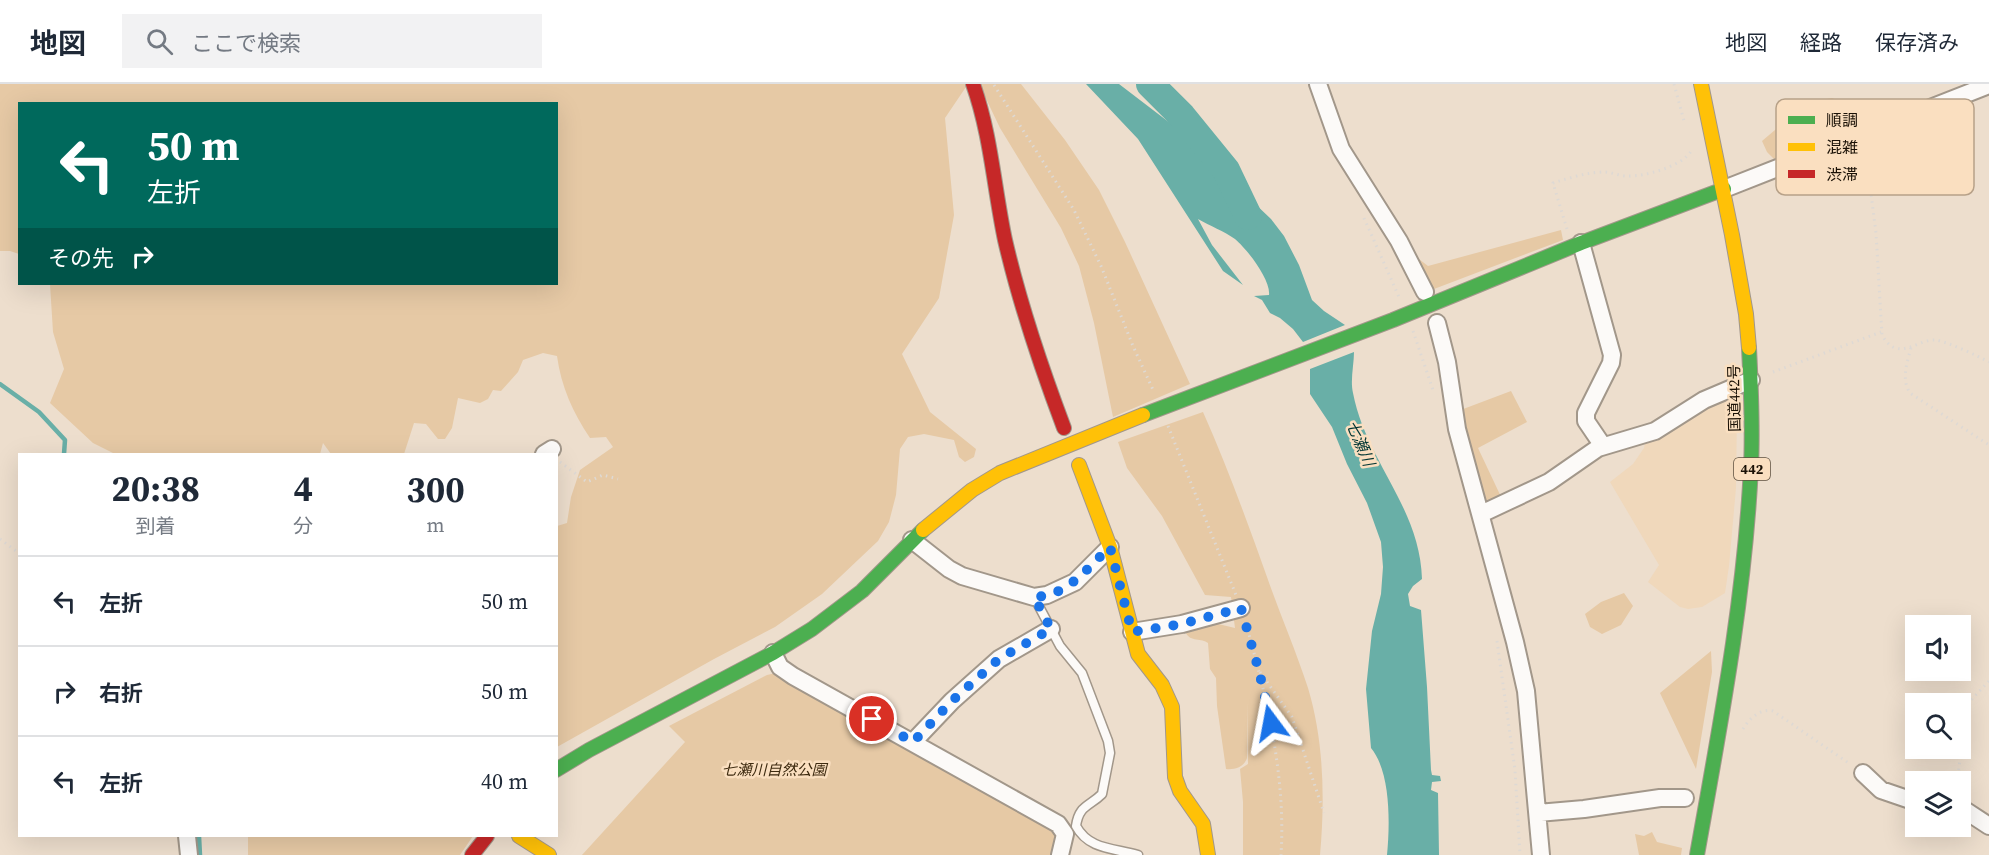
<!DOCTYPE html>
<html lang="ja">
<head>
<meta charset="utf-8">
<style>
	:root { --surface:#fff; --page:#f2f2f3; --text:#1f2937; --muted:#747a83; --line:#e0e1e3 }
	body { margin:0; font-family:"Source Serif 4","Noto Sans JP",serif; background:var(--page); color:var(--text); height:100vh; display:flex; flex-direction:column; font-size:22px; white-space:nowrap }
	* { box-sizing:border-box; margin:0 }
	p { font-size:20px; color:var(--muted) }
	.icon { flex:none; width:33px; height:33px; fill:none; stroke:currentColor; stroke-width:2; stroke-linecap:round; stroke-linejoin:round }
	.map { position:relative; flex:1; overflow:hidden }
	.side { position:absolute; left:18px; top:369px; width:540px; height:384px; display:flex; flex-direction:column; background:var(--surface); border-radius:0px; box-shadow:0 6px 24px #0002 }
	.side>* { flex:none }
	.guide { position:absolute; left:18px; top:18px; width:540px; height:183px; border-radius:0px; box-shadow:0 6px 24px #0002; background:#00695c; color:#fff; overflow:hidden }
	.buttons { position:absolute; left:1905px; top:531px; display:grid; gap:12px }
	.buttons a { display:grid; place-items:center; width:66px; height:66px; border-radius:0px; background:var(--surface); box-shadow:0 6px 24px #0002; font-size:30px }
	.pin { position:absolute; display:grid; place-items:center; width:51px; height:51px; color:#fff; margin:-26px; border:3px solid #fff; border-radius:50%; box-shadow:0 2px 6px #0007 }
	.me { position:absolute; width:66px; margin:-33px; rotate:347deg; stroke-linejoin:round; filter:drop-shadow(0 0 4px #0008) }
	.turn { display:flex; align-items:center; gap:21px; height:126px; padding:0 30px; font-size:27px }
	.turn .icon { width:78px; height:78px; stroke-width:2.5 }
	.turn b { display:block; font-size:42px; line-height:51px }
	.then { display:flex; align-items:center; height:57px; padding:0 30px; background:#0003; gap:12px; font-size:22px }
	.eta { display:flex; justify-content:space-evenly; align-items:center; height:102px; text-align:center }
	.eta b { font-size:36px; font-weight:700; line-height:42px }
	ul { padding:0; list-style:none }
	li { display:flex; align-items:center; gap:18px; height:90px; padding:0 30px; border-top:2px solid var(--line) }
	li div { flex:1 }
	li b { display:block; font-size:22px }
	li em { font-style:normal }
	header { display:flex; align-items:center; gap:36px; box-sizing:border-box; height:84px; padding:0 30px; background:var(--surface); border-bottom:2px solid var(--line) }
	header strong { font-size:28px }
	nav { display:flex; gap:33px; margin-inline-start:auto; font-size:21px }
	.search { width:420px; height:54px; background:var(--page); display:flex; align-items:center; gap:15px; box-sizing:border-box; padding:0 21px; border-radius:0px; color:var(--muted); font-size:22px }
	.map>svg:first-child { display:block }
	.built { fill:#f0d8bb }
	.green { fill:#e6c9a5 }
	.water { fill:#69afa7 }
	.lines { fill:none; stroke-linecap:round; stroke-linejoin:round }
	.stream { stroke:#69afa7; stroke-width:4.5 }
	.river { stroke:#69afa7; stroke-width:28 }
	.lane-casing { stroke:#a2978a; stroke-width:11 }
	.street-casing { stroke:#a2978a; stroke-width:20 }
	.fast-casing { stroke:#a2978a; stroke-width:16 }
	.slow-casing { stroke:#a2978a; stroke-width:16 }
	.jam-casing { stroke:#a2978a; stroke-width:16 }
	.path { stroke:#ded9d4; stroke-width:3; stroke-dasharray:1.5 4.5; stroke-linecap:butt }
	.lane { stroke:#fcfaf8; stroke-width:8 }
	.street { stroke:#fcfaf8; stroke-width:16 }
	.fast { stroke:#4caf50; stroke-width:14 }
	.slow { stroke:#ffc107; stroke-width:14 }
	.jam { stroke:#c62828; stroke-width:14 }
	.route { stroke:#1a73e8; stroke-width:10; stroke-dasharray:0 18 }
	.labels { text-anchor:middle; dominant-baseline:central; stroke-width:5; stroke-linejoin:round; paint-order:stroke }
	.shield { fill:#fadfc0; stroke:#5d4f3e; stroke-width:1.5 }
	.shield-label { font-size:14px; font-weight:bold; fill:#1a1106 }
	.street-label { font-size:15px; fill:#1a1106; stroke:#fadfc0 }
	.park-label { font-size:15px; font-style:italic; fill:#3e2b10; stroke:#fadfc0 }
	.water-label { font-size:16px; font-style:italic; fill:#023533; stroke:#fadfc0 }
	.key { fill:#fadfc0; stroke:#b7a188; stroke-width:1.5 }
	.key-label { font-size:16px; fill:#1a1106 }
</style>
</head>
<body>
<header>
<strong>地図</strong>
<div class="search"><svg class="icon" aria-label="search" viewBox="0 0 24 24"><circle cx="10" cy="10" r="6"/><path d="M15 15l6 6"/></svg>ここで検索</div>
<nav><a>地図</a><a>経路</a><a>保存済み</a></nav>
</header>
<div class="map">
<svg width="1989" height="771" viewBox="0 0 1989 771">
	<rect width="100%" height="100%" fill="#eddecd"/>
	<path class="built" d="M 1733,308 L 1737,325 L 1736,404 L 1729,482 L 1725,509 L 1702,523 L 1688,525 L 1680,523 L 1648,498 L 1659,481 L 1610,398 L 1633,380 L 1644,364 L 1646,354 Z"/>
	<path class="green" d="M 0,0 L 968,0 L 945,34 L 954,131 L 939,214 L 902,270 L 930,328 L 976,365 L 974,373 L 965,378 L 959,373 L 954,356 L 924,350 L 908,353 L 900,365 L 896,411 L 889,438 L 878,457 L 822,510 L 775,543 L 714,575 L 557,663 L 557,442 L 567,439 L 571,413 L 580,386 L 613,363 L 606,353 L 590,354 C 573,329 561,302 557,272 L 543,269 L 523,276 L 518,288 L 501,307 L 493,306 L 488,315 L 480,319 L 458,314 L 452,344 L 445,355 L 438,355 L 426,340 L 414,339 L 404,370 L 331,370 L 323,359 L 320,370 L 115,370 L 93,359 L 50,319 L 64,285 L 53,248 L 50,200 L 556,200 L 556,20 L 20,20 L 19,170 L 10,167 L 0,167 Z
		M 979,0 L 1021,0 L 1065,56 L 1099,106 L 1125,158 L 1190,300 L 1113,333 L 1094,239 L 1079,182 L 1061,144 L 1000,44 Z
		M 1832,14 L 1846,20 L 1863,35 L 1774,75 L 1767,68 L 1762,57 L 1803,22 L 1809,18 Z
		M 1561,146 L 1563,156 L 1434,205 L 1415,172 L 1428,182 Z
		M 1511,307 L 1527,338 L 1478,364 L 1503,417 L 1485,421 L 1458,327 Z
		M 1203,328 C 1227,382 1247,437 1267,493 C 1280,530 1296,567 1308,604 C 1324,657 1325,716 1320,771 L 1243,771 L 1243,718 L 1240,685 L 1248,680 L 1247,618 L 1247,674 C 1244,683 1235,686 1226,685 L 1217,622 L 1216,594 L 1210,585 L 1208,559 C 1202,554 1190,558 1186,549 L 1214,539 L 1235,544 L 1231,513 L 1205,511 L 1162,432 L 1127,384 L 1118,358 Z
		M 1624,509 L 1633,522 L 1621,541 L 1602,550 L 1590,543 L 1585,530 L 1601,518 Z
		M 1711,567 L 1712,588 L 1696,685 L 1660,609 Z
		M 776,589 L 1052,743 L 1057,754 L 1051,771 L 582,771 L 685,658 L 669,642 L 767,591 Z
		M 1652,748 L 1657,758 L 1682,764 L 1681,771 L 1639,771 L 1635,750 L 1644,752 Z
		M 248,752 L 473,752 L 460,771 L 248,771 Z"/>
	<path class="water" d="M 1086,0 L 1119,0 L 1170,39 L 1271,135 L 1284,152 L 1299,181 L 1312,216 L 1324,227 L 1345,241 L 1303,258 L 1293,245 L 1280,234 L 1270,229 L 1262,216 L 1254,212 L 1269,211 C 1271,196 1247,165 1235,155 C 1224,147 1210,142 1198,135 L 1212,161 L 1243,201 L 1223,187 L 1138,55 Z
		M 1354,268 C 1354,281 1350,296 1353,309 C 1366,377 1420,423 1422,495 L 1413,502 L 1408,510 L 1410,522 L 1421,526 L 1427,603 L 1431,686 L 1432,691 L 1440,692 L 1441,697 L 1432,698 L 1431,706 L 1438,709 L 1439,771 L 1387,771 C 1390,741 1391,688 1371,664 L 1366,605 L 1372,547 L 1381,510 L 1383,483 L 1381,458 L 1367,419 L 1347,380 L 1332,343 L 1310,310 L 1310,285 Z"/>
	<g class="lines">
		<path class="stream" d="M 0,300 L 39,328 L 65,356 L 64,370
			M 199,752 L 200,771"/>
		<path class="river" d="M 1150,0 L 1182,32 L 1226,86 L 1248,132"/>
		<g class="lane-casing">
			<path id="lane" d="M 1034,513 L 1060,562 L 1082,589 L 1108,657 L 1110,669 L 1102,710 C 1089,723 1079,721 1076,742 C 1089,766 1114,764 1138,771"/>
		</g>
		<g class="street-casing">
			<path id="street" d="M 1318,0 L 1341,65 L 1399,157 L 1425,208
				M 1724,105 L 1989,1
				M 1581,159 L 1612,271 L 1611,279 L 1586,329 L 1586,337 L 1603,362
				M 1437,239 L 1447,278 L 1457,345 L 1515,558 L 1526,607 L 1541,771
				M 544,370 L 552,365
				M 1481,430 L 1549,398 L 1598,364 L 1655,347 L 1704,316 L 1751,296
				M 912,456 L 949,485 L 962,492 L 1034,513 L 1047,511 L 1075,498 L 1110,463
				M 1132,548 L 1182,540 L 1241,524
				M 773,569 L 780,583 L 793,592 L 1058,740 L 1065,750 L 1060,771
				M 913,658 L 952,617 L 999,575 L 1051,545
				M 1863,689 L 1881,706 L 1916,718
				M 1960,723 L 1989,742
				M 1538,729 L 1584,725 L 1660,714 L 1685,714
				M 187,752 L 189,771"/>
		</g>
		<g class="fast-casing">
			<path id="fast" d="M 1143,331 L 1393,236 L 1581,159 L 1724,105
				M 556,686 L 589,666 L 773,569 L 812,545 L 862,507 L 923,446
				M 1697,771 C 1720,642 1745,513 1751,382 C 1753,343 1751,303 1749,264"/>
		</g>
		<g class="slow-casing">
			<path id="slow" d="M 1701,0 L 1732,151 L 1746,230 L 1749,264
				M 1079,381 L 1110,463 L 1138,570 L 1162,601 L 1172,623 L 1175,693 L 1180,707 L 1203,740 L 1208,771
				M 923,446 L 972,406 L 1000,389 L 1143,331
				M 519,752 L 549,771"/>
		</g>
		<g class="jam-casing">
			<path id="jam" d="M 973,0 C 991,51 994,104 1005,156 C 1020,221 1041,283 1064,344
				M 472,771 L 487,752"/>
		</g>
		<path class="path" d="M 1674,0 L 1684,37
			M 994,1 L 1074,126 L 1101,182 L 1133,262 L 1154,308
			M 1887,58 L 1871,76 L 1868,86 L 1876,149 L 1882,251 C 1898,280 1918,254 1936,256 C 1948,258 1978,272 1989,278
			M 1364,134 L 1399,213
			M 1567,145 L 1553,99 C 1569,94 1588,88 1604,88 C 1612,88 1619,92 1627,92 C 1644,93 1683,82 1691,67
			M 1413,247 L 1434,309
			M 1911,264 C 1907,279 1901,295 1910,309 L 1989,361
			M 1773,288 L 1881,248
			M 1168,342 L 1236,511
			M 560,378 L 587,398 L 603,391 L 618,395
			M 0,455 L 20,470
			M 1246,540 C 1267,614 1286,693 1281,771
			M 1497,557 L 1515,686 L 1520,771
			M 1260,588 L 1292,633 L 1324,729
			M 1743,645 C 1749,635 1760,624 1773,627 L 1850,680
			M 1957,698 L 1967,625 L 1972,615 L 1989,597"/>
		<use href="#lane" class="lane"/>
		<use href="#street" class="street"/>
		<use href="#fast" class="fast"/>
		<use href="#slow" class="slow"/>
		<use href="#jam" class="jam"/>
	</g>
	<g class="lines">
		<path class="route" d="M 872,635 L 913,658 L 952,617 L 999,575 L 1051,545 L 1034,513 C 1068,512 1087,484 1110,463 L 1132,548 L 1182,540 L 1241,524 L 1259,587 L 1271,639"/>
	</g>
	<g class="labels">
		<rect class="shield" x="1734" y="374" width="36" height="22" rx="4.5"/>
		<g class="shield-label">
			<text x="1752" y="385">442</text>
		</g>
		<g class="street-label">
			<text transform="translate(1734 314) rotate(-91)">国道442号</text>
		</g>
		<g class="park-label">
			<text x="774" y="685">七瀬川自然公園</text>
		</g>
		<g class="water-label">
			<text transform="translate(1361 359) rotate(67)">七瀬川</text>
		</g>
	</g>
	<rect x="1776" y="15" width="198" height="96" rx="9" class="key"/>
	<rect x="1788" y="32" width="27" height="8" fill="#4caf50"/>
	<rect x="1788" y="59" width="27" height="8" fill="#ffc107"/>
	<rect x="1788" y="86" width="27" height="8" fill="#c62828"/>
	<g class="key-label">
		<text x="1826" y="42">順調</text>
		<text x="1826" y="69">混雑</text>
		<text x="1826" y="96">渋滞</text>
	</g>
</svg>
<div class="buttons">
<a><svg class="icon" aria-label="sound" viewBox="0 0 24 24"><path d="M4 9h4l5-4v14l-5-4H4zM17 9q2 3 0 6"/></svg></a>
<a><svg class="icon" aria-label="search" viewBox="0 0 24 24"><circle cx="10" cy="10" r="6"/><path d="M15 15l6 6"/></svg></a>
<a><svg class="icon" aria-label="layers" viewBox="0 0 24 24"><path d="M12 4l9 5-9 5-9-5zM3 14l9 5 9-5"/></svg></a>
</div>
<div class="pin" style="left:872px;top:635px;background:#d93025"><svg class="icon" aria-label="arrive" viewBox="0 0 24 24"><path d="M6 21V4h12l-3 4 3 4H6"/></svg></div>
<svg class="me" style="left:1271px;top:639px" viewBox="-20 -20 40 40"><path d="M0-17L14 15 0 8-14 15z" fill="#1a73e8" stroke="#fff" stroke-width="4"/></svg>
<div class="guide">
<div class="turn"><svg class="icon" aria-label="left" viewBox="0 0 24 24"><path d="M17 20v-9H6M10 6l-5 5 5 5"/></svg><div><b>50 m</b>左折</div></div>
<div class="then">その先<svg class="icon" aria-label="right" viewBox="0 0 24 24"><path d="M7 20v-9h11M14 6l5 5-5 5"/></svg></div>
</div>
<section class="side">
<div class="eta">
<div><b>20:38</b><p>到着</p></div>
<div><b>4</b><p>分</p></div>
<div><b>300</b><p>m</p></div>
</div>
<ul>
<li><svg class="icon" aria-label="left" viewBox="0 0 24 24"><path d="M17 20v-9H6M10 6l-5 5 5 5"/></svg><div><b>左折</b></div><em>50 m</em></li>
<li><svg class="icon" aria-label="right" viewBox="0 0 24 24"><path d="M7 20v-9h11M14 6l5 5-5 5"/></svg><div><b>右折</b></div><em>50 m</em></li>
<li><svg class="icon" aria-label="left" viewBox="0 0 24 24"><path d="M17 20v-9H6M10 6l-5 5 5 5"/></svg><div><b>左折</b></div><em>40 m</em></li>
</ul>
</section>
</div>
</body>
</html>
